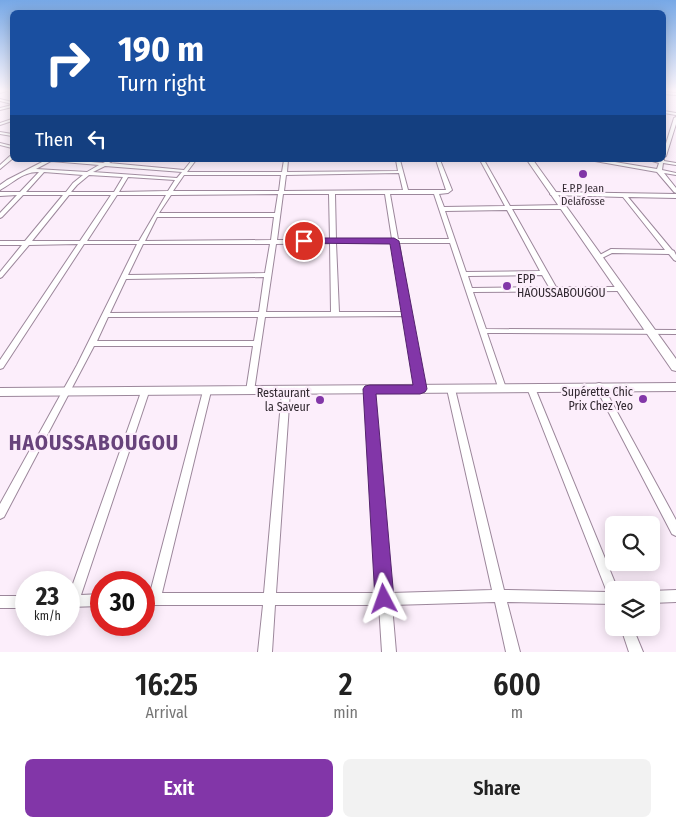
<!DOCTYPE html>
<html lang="en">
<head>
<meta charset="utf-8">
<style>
	:root { --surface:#fff; --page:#f2f2f2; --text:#222; --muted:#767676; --accent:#8236a8 }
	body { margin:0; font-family:"Fira Sans Condensed",sans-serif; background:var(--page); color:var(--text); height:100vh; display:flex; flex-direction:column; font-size:19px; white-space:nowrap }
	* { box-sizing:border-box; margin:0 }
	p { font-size:16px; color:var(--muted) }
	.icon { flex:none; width:28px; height:28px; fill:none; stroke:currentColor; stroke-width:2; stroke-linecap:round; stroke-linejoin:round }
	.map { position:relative; height:652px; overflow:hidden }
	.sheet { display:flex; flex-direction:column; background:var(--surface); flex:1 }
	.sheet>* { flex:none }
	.hud { position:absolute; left:10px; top:10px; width:656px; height:152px; border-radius:8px; box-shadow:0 2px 12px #0003; background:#1a4fa0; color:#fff; overflow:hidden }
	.buttons { position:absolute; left:605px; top:516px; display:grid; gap:10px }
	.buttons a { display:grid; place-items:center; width:55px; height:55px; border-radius:8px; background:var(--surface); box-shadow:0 2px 12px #0003; font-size:25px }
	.speed { position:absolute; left:15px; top:571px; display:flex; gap:10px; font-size:25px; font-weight:700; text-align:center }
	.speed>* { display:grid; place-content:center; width:65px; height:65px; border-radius:50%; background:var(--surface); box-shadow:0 2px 12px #0003; line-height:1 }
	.speed small { font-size:12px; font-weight:400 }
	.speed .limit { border:8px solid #d22; background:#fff; color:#111 }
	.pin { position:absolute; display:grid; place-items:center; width:42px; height:42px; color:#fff; margin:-21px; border:2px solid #fff; border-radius:50%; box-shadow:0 1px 5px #0007 }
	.me { position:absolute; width:55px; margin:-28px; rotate:356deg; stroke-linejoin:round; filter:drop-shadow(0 0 4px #0008) }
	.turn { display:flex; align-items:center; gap:18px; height:105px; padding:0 25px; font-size:22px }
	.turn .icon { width:65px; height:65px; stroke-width:2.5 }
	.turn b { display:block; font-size:35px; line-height:42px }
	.then { display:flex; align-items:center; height:48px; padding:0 25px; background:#0003; gap:10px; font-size:19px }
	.eta { display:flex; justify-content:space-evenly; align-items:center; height:85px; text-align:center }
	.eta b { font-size:30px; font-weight:600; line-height:35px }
	.action { display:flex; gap:10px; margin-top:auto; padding:10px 25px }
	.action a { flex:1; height:58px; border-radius:8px; background:var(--accent); color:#fff; font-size:20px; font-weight:600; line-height:58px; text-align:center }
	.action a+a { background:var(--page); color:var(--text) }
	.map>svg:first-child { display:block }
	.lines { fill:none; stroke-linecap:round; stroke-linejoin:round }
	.minor-casing { stroke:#9c879b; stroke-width:2 }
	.tertiary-casing { stroke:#9c879b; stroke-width:2 }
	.minor { fill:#fff; fill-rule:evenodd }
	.tertiary { fill:#fff; fill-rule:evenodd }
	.route { fill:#8236a8; stroke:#54236d }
	.poi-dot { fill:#8236a8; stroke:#fceefb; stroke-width:2 }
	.labels { text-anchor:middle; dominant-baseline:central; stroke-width:4.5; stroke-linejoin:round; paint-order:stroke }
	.far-poi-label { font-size:11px; fill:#312830; stroke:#fceefb }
	.poi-label { font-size:12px; fill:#312830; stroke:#fceefb; text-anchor:end }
	.near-district-label { font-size:21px; font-weight:bold; letter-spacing:1px; fill:#68437c; stroke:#fceefb }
</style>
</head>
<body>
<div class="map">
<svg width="676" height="652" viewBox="0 0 676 652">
	<rect width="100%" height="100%" fill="#fceefb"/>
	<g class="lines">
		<g class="minor-casing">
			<path id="minor" d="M 3,90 L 9,90 L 0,93 L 0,91 Z
				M 664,92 L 676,93 L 676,95 L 664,94 Z
				M 0,99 L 12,102 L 12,104 L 0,101 Z
				M 12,105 L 12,107 L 0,110 L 0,108 Z
				M 664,111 L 676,113 L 676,115 L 664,113 Z
				M 676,117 L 676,124 L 666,156 L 664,157 L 664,150 L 674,118 Z
				M 12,119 L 12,121 L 0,125 L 0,123 Z
				M 0,132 L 12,134 L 12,136 L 0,134 Z
				M 0,143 L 12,146 L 12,148 L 0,145 Z
				M 10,156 L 12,156 L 12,159 L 0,169 L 0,165 Z
				M 664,159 L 664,161 L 676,163 L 676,165 L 663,163 L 662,170 L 676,173 L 676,175 L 664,173 L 676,188 L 676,193 L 674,192 L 657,172 L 595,161 L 593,160 L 603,160 L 657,169 L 659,163 L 649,160 Z
				M 46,160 L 67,160 L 103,163 L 109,160 L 114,160 L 109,163 L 184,170 L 192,160 L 196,160 L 187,172 L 282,172 L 284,160 L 288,160 L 287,172 L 398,171 L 396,160 L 400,160 L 408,190 L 446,190 L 436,160 L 440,160 L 452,190 L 448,193 L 439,194 L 444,207 L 505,206 L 480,160 L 484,160 L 510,206 L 562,205 L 565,207 L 562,209 L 512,209 L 556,287 L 620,287 L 623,289 L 620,291 L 473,292 L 486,329 L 676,330 L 676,334 L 487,333 L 506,388 L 505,390 L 499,390 L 450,243 L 399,243 L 424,389 L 423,391 L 417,391 L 416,389 L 404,316 L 265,317 L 254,391 L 253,393 L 247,393 L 246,391 L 253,346 L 94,346 L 4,517 L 0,519 L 0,504 L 77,365 L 137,244 L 84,244 L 3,368 L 0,369 L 0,360 L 78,244 L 29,245 L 2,277 L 0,278 L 0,272 L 22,245 L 0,245 L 0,241 L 25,241 L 63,195 L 23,195 L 2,217 L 0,218 L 0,213 L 17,195 L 0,196 L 0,192 L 20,192 L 39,172 C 23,171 13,183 0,190 L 0,185 L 7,180 ZM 51,161 L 99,165 L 87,172 L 36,169 ZM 105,166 L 182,172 L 177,178 L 93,172 ZM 44,172 L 83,175 L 73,183 L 66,192 L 26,192 ZM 399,173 L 403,190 L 284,191 L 286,175 ZM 89,175 L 123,177 L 114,192 L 71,192 L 77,185 ZM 184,175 L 281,175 L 279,191 L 173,191 ZM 128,177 L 175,180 L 168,191 L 119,192 ZM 278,194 L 275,213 L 159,213 L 171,195 ZM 283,194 L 329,194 L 330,240 L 277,240 ZM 335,194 L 385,194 L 392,239 L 336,240 ZM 390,194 L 434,194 L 449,239 L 398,239 ZM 69,195 L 111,195 L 80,241 L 32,241 ZM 117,195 L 166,195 L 139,241 L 87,241 ZM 507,210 L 540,271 L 466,272 L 445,211 ZM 157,217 L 274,217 L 271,240 L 145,241 ZM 330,243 L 331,312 L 266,312 L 276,244 ZM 336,243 L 393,243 L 403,312 L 339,312 ZM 143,244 L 270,244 L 265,273 L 128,275 ZM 542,275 L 549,287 L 472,288 L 468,276 ZM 264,277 L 259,312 L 110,313 L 126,279 ZM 108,317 L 258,317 L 254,341 L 97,341 Z
				M 553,192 L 676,194 L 676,198 L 628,197 L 672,250 L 674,251 L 676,255 L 676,261 L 674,260 L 669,254 L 612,253 L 600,259 L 596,259 L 596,257 L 611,249 L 665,250 L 623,197 L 551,195 L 550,194 Z
				M 599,383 L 602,384 L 603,386 L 676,520 L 676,536 L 672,534 L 595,386 L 596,384 Z
				M 531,385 L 534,386 L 535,388 L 618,590 L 614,590 L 614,604 L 507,602 L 520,652 L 506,652 L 495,602 L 392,605 L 396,652 L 382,652 L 379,605 L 275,605 L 272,652 L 258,652 L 263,605 L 144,605 L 144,593 L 150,593 L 203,391 L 204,389 L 210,389 L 211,391 L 162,593 L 264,593 L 282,391 L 283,389 L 289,389 L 290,391 L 276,593 L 379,593 L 366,389 L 367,387 L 373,387 L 374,389 L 391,593 L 492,590 L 447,389 L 448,387 L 454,387 L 455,389 L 504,590 L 607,592 L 527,388 L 528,386 Z
				M 145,389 L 148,390 L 149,392 L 81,595 L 101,594 L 101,606 L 69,607 L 69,595 L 141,392 L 142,390 Z
				M 676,590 L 676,602 L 651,603 L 651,591 Z
				M 0,596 L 26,596 L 26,608 L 0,608 Z
				M 621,628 L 633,628 L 643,652 L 629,652 Z"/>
		</g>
		<g class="tertiary-casing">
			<path id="tertiary" d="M 527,160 L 533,160 L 676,359 L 676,371 L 672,370 Z
				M 676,383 L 676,391 L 0,396 L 0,388 Z"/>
		</g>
		<use href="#minor" class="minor"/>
		<use href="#tertiary" class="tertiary"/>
	</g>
	<linearGradient id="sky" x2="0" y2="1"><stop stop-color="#77a8e6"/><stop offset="0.5" stop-color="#fef7fd"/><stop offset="1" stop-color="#fef7fd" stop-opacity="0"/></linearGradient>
	<rect width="676" height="181" fill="url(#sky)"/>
	<path class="route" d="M 304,238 L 394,238 L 399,241 L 427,389 L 425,392 L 420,394 L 376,394 L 394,599 L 391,606 L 384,609 L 378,606 L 375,599 L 363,389 L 365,386 L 370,385 L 413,385 L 390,244 L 301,243 L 299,241 Z"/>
	<g class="poi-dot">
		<circle cx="583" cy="174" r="5"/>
		<circle cx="507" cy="286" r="5"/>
		<circle cx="643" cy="399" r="5"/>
		<circle cx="320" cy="400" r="5"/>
	</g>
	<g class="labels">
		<g class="far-poi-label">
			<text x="583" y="188">E.P.P Jean<tspan x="583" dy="13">Delafosse</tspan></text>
		</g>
		<g class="poi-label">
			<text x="517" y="279" text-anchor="start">EPP<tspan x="517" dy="14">HAOUSSABOUGOU</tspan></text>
			<text x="633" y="392">Supérette Chic<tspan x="633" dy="14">Prix Chez Yeo</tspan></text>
			<text x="310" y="393">Restaurant<tspan x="310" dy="14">la Saveur</tspan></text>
		</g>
		<g class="near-district-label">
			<text x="94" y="443">HAOUSSABOUGOU</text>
		</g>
	</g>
</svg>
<div class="buttons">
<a><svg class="icon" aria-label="search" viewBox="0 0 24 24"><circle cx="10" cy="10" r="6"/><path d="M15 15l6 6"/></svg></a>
<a><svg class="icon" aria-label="layers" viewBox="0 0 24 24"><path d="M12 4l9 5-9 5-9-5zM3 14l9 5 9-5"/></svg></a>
</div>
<div class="speed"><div>23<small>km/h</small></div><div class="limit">30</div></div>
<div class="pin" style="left:304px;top:241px;background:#d93025"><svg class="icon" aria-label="arrive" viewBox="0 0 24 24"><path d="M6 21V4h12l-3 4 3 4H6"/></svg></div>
<svg class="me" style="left:384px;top:599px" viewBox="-20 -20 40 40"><path d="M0-17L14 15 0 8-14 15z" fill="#8236a8" stroke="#fff" stroke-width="4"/></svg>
<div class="hud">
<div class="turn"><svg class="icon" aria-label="right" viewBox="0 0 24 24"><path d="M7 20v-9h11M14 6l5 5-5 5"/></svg><div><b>190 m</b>Turn right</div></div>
<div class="then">Then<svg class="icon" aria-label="left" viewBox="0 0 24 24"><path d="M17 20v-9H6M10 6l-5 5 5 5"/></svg></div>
</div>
</div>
<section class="sheet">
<div class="eta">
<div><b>16:25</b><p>Arrival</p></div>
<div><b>2</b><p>min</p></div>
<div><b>600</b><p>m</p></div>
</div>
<div class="action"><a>Exit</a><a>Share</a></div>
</section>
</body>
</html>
